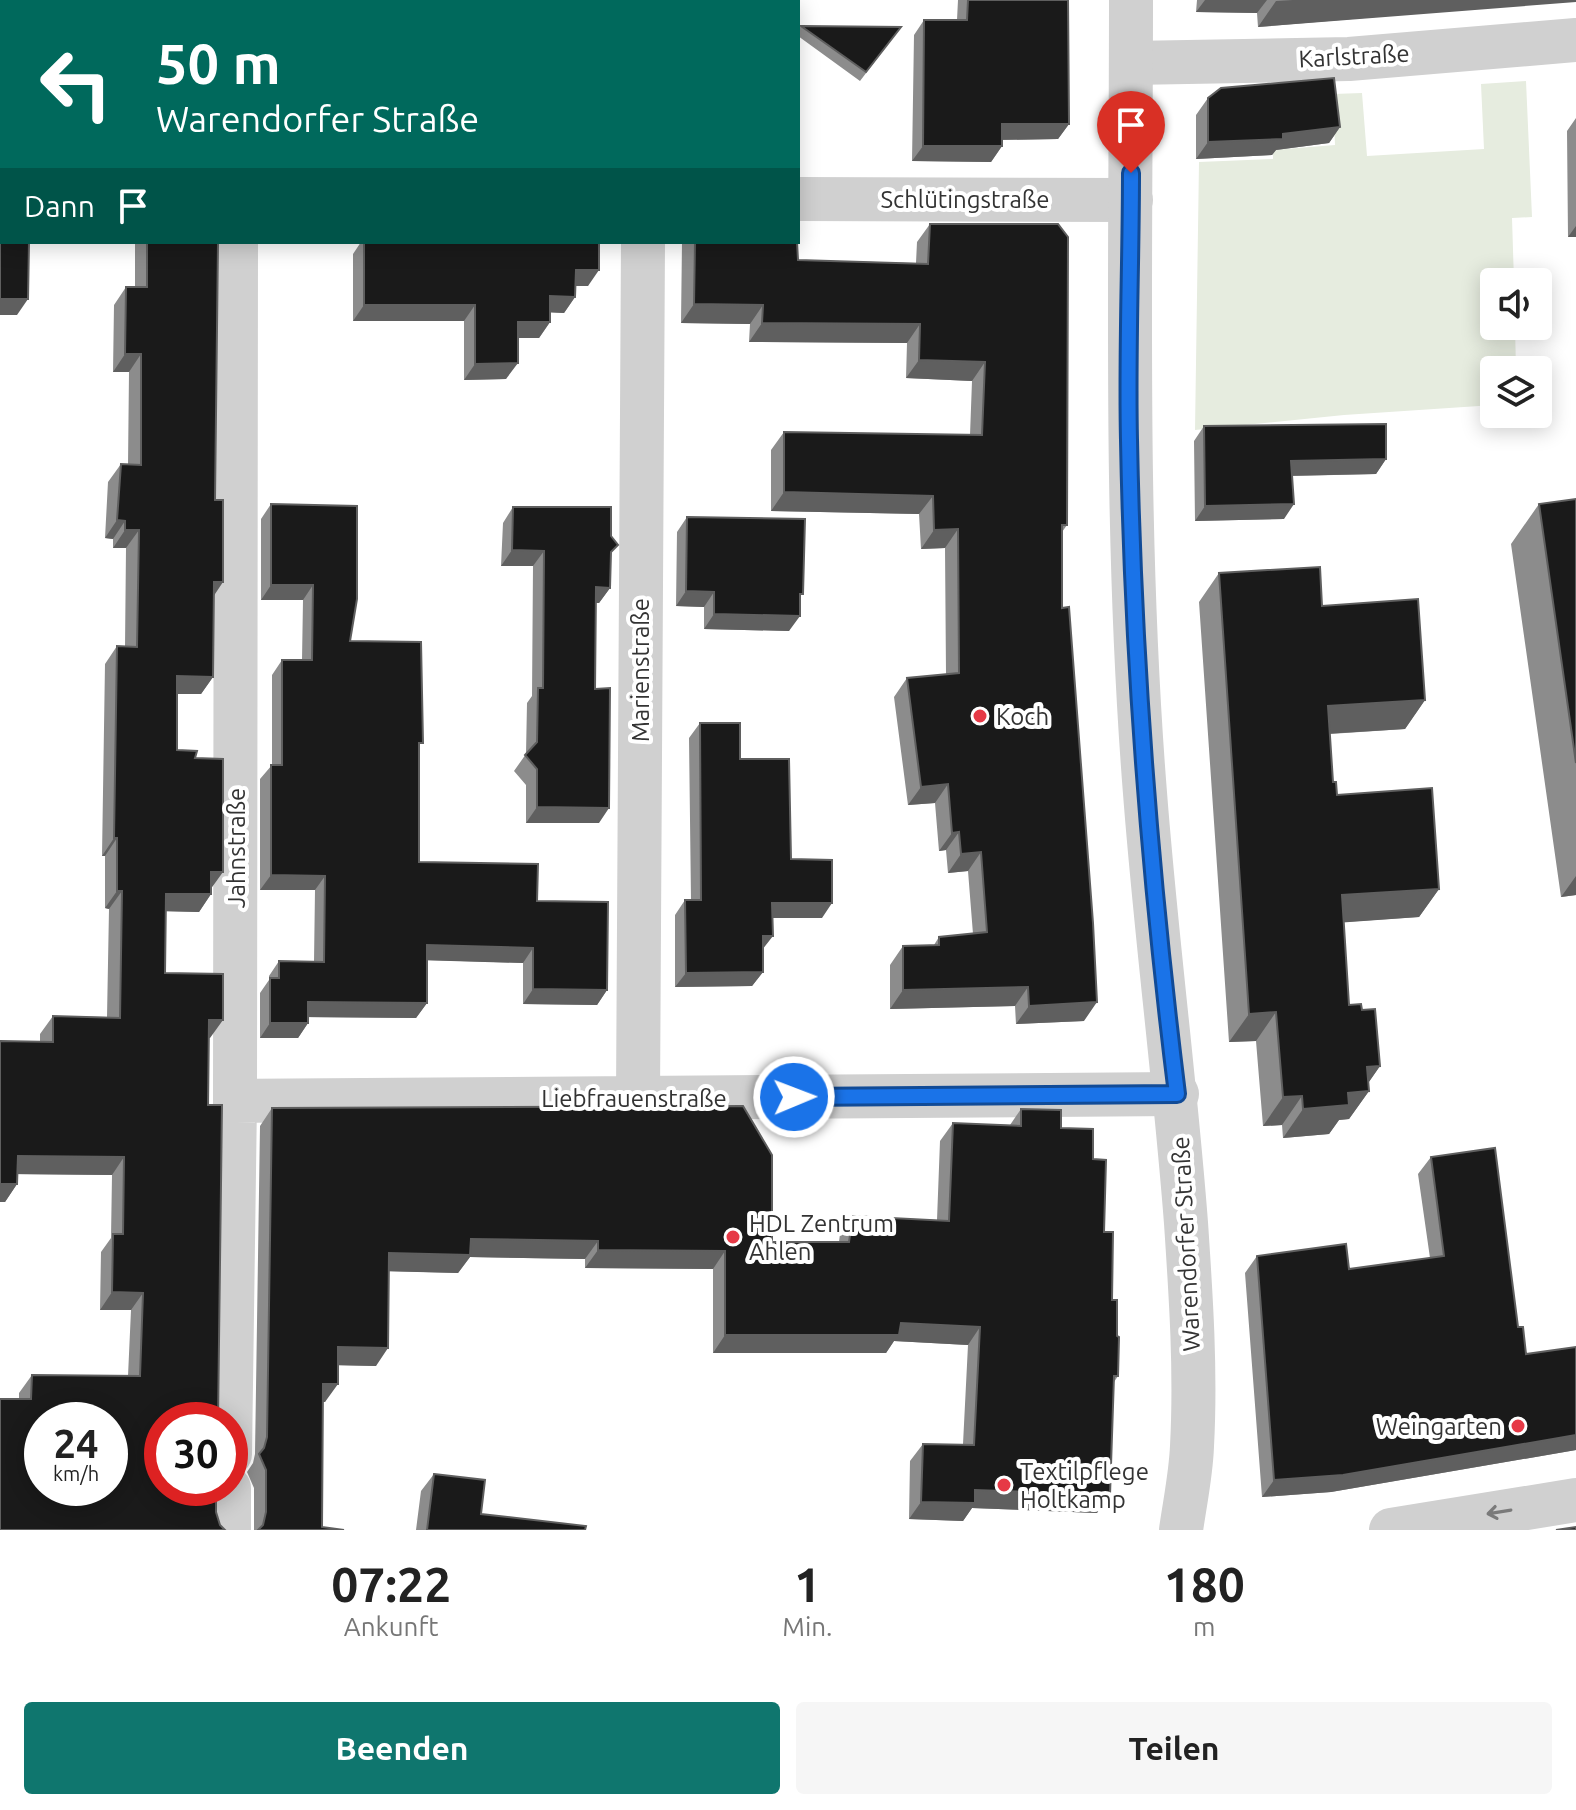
<!DOCTYPE html>
<html lang="de">
<head>
<meta charset="utf-8">
<style>
	:root { --surface:#fff; --page:#f6f6f6; --text:#222; --muted:#767676; --accent:#0f766e }
	body { margin:0; font-family:Ubuntu,sans-serif; background:var(--page); color:var(--text); height:100vh; display:flex; flex-direction:column; font-size:30px; white-space:nowrap }
	* { box-sizing:border-box; margin:0 }
	p { font-size:26px; color:var(--muted) }
	.icon { flex:none; width:44px; height:44px; fill:none; stroke:currentColor; stroke-width:2; stroke-linecap:round; stroke-linejoin:round }
	.map { position:relative; height:1530px; overflow:hidden }
	.details { display:flex; flex-direction:column; background:var(--surface); flex:1 }
	.details>* { flex:none }
	.guide { position:absolute; left:0px; top:0px; width:800px; height:244px; box-shadow:0 4px 20px #0003; background:#00695c; color:#fff; overflow:hidden }
	.buttons { position:absolute; left:1480px; top:268px; display:grid; gap:16px }
	.buttons a { display:grid; place-items:center; width:72px; height:72px; border-radius:8px; background:var(--surface); box-shadow:0 4px 20px #0003; font-size:40px }
	.speed { position:absolute; left:24px; top:1402px; display:flex; gap:16px; font-size:40px; font-weight:700; text-align:center }
	.speed>* { display:grid; place-content:center; width:104px; height:104px; border-radius:50%; background:var(--surface); box-shadow:0 4px 20px #0003; line-height:1 }
	.speed small { font-size:20px; font-weight:400 }
	.speed .limit { border:12px solid #d22; background:#fff; color:#111 }
	.pin { position:absolute; display:grid; place-items:center; width:68px; height:68px; color:#fff; margin:-82px -34px; border-radius:50% 50% 50% 0; rotate:-45deg; box-shadow:0 0 8px #0007 }
	.pin .icon { rotate:45deg }
	.me { position:absolute; width:88px; margin:-44px; rotate:89deg; stroke-linejoin:round; filter:drop-shadow(0 0 6px #0008) }
	.turn { display:flex; align-items:center; gap:28px; height:168px; padding:0 24px; font-size:36px }
	.turn .icon { width:104px; height:104px; stroke-width:2.5 }
	.turn b { display:block; font-size:56px; line-height:68px }
	.then { display:flex; align-items:center; height:76px; padding:0 24px; background:#0003; gap:16px; font-size:30px }
	.eta { display:flex; justify-content:space-evenly; align-items:center; height:136px; text-align:center }
	.eta b { font-size:48px; font-weight:700; line-height:56px }
	.button { display:flex; gap:16px; margin-top:auto; padding:16px 24px }
	.button a { flex:1; height:92px; border-radius:8px; background:var(--accent); color:#fff; font-size:32px; font-weight:700; line-height:92px; text-align:center }
	.button a+a { background:var(--page); color:var(--text) }
	.map>svg:first-child { display:block }
	.green { fill:#e6ecdf }
	.lines { fill:none; stroke-linecap:round; stroke-linejoin:round }
	.minor { stroke:#d0d0d0; stroke-width:44 }
	.tertiary { stroke:#d0d0d0; stroke-width:44 }
	.wall { fill:#8c8c8c }
	.shaded-wall { fill:#5f5f5f }
	.building { fill:#1a1a1a; stroke:#5f5f5f; stroke-width:2; fill-rule:evenodd }
	.oneway { stroke:#7a7a7a }
	.route-casing { stroke:#114b97; stroke-width:20 }
	.route { stroke:#1a73e8; stroke-width:14 }
	.poi-dot { fill:#e63946; stroke:#fff; stroke-width:3 }
	.labels { text-anchor:middle; dominant-baseline:central; stroke-width:8; stroke-linejoin:round; paint-order:stroke }
	.street-label { font-size:24px; fill:#333; stroke:#fff }
	.poi-label { font-size:24px; fill:#333; stroke:#fff; text-anchor:start }
</style>
</head>
<body>
<div class="map">
<svg width="1576" height="1530" viewBox="0 0 1576 1530">
	<rect width="100%" height="100%" fill="#fff"/>
	<path class="green" d="M 1526,81 L 1532,217 L 1512,218 L 1514,282 L 1494,282 L 1494,326 L 1515,326 L 1516,370 L 1494,370 L 1494,405 L 1344,415 L 1195,430 L 1199,162 L 1273,159 L 1273,150 L 1335,145 L 1333,94 L 1362,93 L 1367,156 L 1484,149 L 1481,84 Z"/>
	<g class="lines">
		<path class="minor" d="M 238,2 L 238,0
			M 1131,63 L 1349,59 L 1576,40
			M 0,183 L 2,183
			M 798,199 L 1131,200
			M 638,1098 L 643,242
			M 235,1101 L 1177,1094
			M 230,1454 L 235,1101 L 236,242
			M 229,1530 L 229,1488"/>
		<path class="tertiary" d="M 1131,0 C 1131,265 1124,529 1145,793 C 1156,937 1175,1079 1186,1223 C 1191,1297 1196,1372 1192,1446 C 1191,1474 1185,1502 1181,1530
			M 1391,1530 L 1576,1500"/>
	</g>
	<path class="wall" d="M 342,0 L 514,0 L 514,2 L 342,2 Z
		M 958,0 L 1068,0 L 1069,124 L 1058,139 L 1002,140 L 1002,146 L 991,162 L 912,161 L 914,35 L 924,20 L 957,20 Z
		M 1197,0 L 1576,0 L 1258,27 L 1257,13 L 1196,12 Z
		M 801,26 L 895,35 L 860,81 L 798,36 L 798,30 Z
		M 1208,98 L 1340,127 L 1329,143 L 1276,150 L 1272,155 L 1196,159 L 1196,115 Z
		M 1576,118 L 1576,237 L 1568,237 L 1567,131 Z
		M 930,224 L 1067,525 L 1062,532 L 1062,608 L 1084,1021 L 1016,1024 L 1015,1006 L 890,1009 L 890,965 L 903,946 L 934,945 L 939,937 L 973,934 L 968,871 L 948,873 L 946,850 L 939,851 L 935,803 L 908,805 L 894,697 L 907,678 L 946,674 L 945,548 L 921,549 L 919,514 L 771,511 L 771,450 L 784,432 L 970,435 L 972,381 L 906,378 L 907,343 L 749,342 L 750,324 L 681,323 L 682,242 L 797,242 L 798,260 L 916,263 L 917,242 Z
		M 135,242 L 218,242 L 213,677 L 201,694 L 177,694 L 177,750 L 195,758 L 211,894 L 199,912 L 166,911 L 165,973 L 210,1038 L 209,1038 L 208,1105 L 218,1420 L 19,1399 L 19,1393 L 32,1375 L 128,1376 L 131,1310 L 100,1310 L 101,1252 L 111,1238 L 112,1175 L 18,1174 L 17,1184 L 5,1202 L 0,1202 L 0,1041 L 40,1042 L 40,1034 L 53,1016 L 107,1017 L 109,909 L 105,908 L 105,856 L 102,856 L 105,664 L 117,646 L 125,647 L 126,548 L 113,548 L 113,539 L 105,538 L 108,482 L 121,464 L 128,465 L 129,372 L 113,372 L 114,305 L 126,287 L 135,287 Z
		M 361,242 L 599,242 L 588,286 L 576,286 L 575,297 L 564,313 L 550,312 L 550,322 L 539,338 L 518,338 L 506,379 L 464,380 L 464,321 L 353,321 L 353,254 Z
		M 1204,426 L 1386,459 L 1376,474 L 1292,476 L 1284,519 L 1195,521 L 1194,441 Z
		M 1576,499 L 1576,895 L 1561,897 L 1511,544 L 1539,504 Z
		M 271,504 L 350,641 L 419,749 L 419,862 L 537,901 L 607,990 L 597,1005 L 523,1004 L 523,963 L 427,960 L 427,1003 L 416,1018 L 308,1017 L 308,1023 L 298,1038 L 260,1038 L 260,993 L 269,980 L 269,976 L 279,961 L 314,962 L 315,890 L 260,890 L 260,779 L 272,765 L 272,675 L 282,660 L 302,660 L 303,600 L 261,600 L 261,519 Z
		M 513,507 L 611,556 L 610,588 L 599,603 L 596,603 L 595,689 L 599,823 L 526,823 L 526,785 L 514,771 L 526,754 L 527,703 L 532,696 L 533,566 L 501,566 L 503,523 Z
		M 687,517 L 800,598 L 789,631 L 704,629 L 704,607 L 676,606 L 677,532 Z
		M 1219,573 L 1322,606 L 1425,700 L 1405,729 L 1330,734 L 1333,782 L 1337,795 L 1439,889 L 1419,917 L 1344,922 L 1349,1005 L 1362,1010 L 1380,1066 L 1368,1083 L 1369,1091 L 1349,1119 L 1339,1120 L 1329,1134 L 1283,1138 L 1282,1125 L 1263,1126 L 1256,1041 L 1229,1042 L 1199,602 Z
		M 700,723 L 740,759 L 822,918 L 772,918 L 763,950 L 763,972 L 752,986 L 675,987 L 675,915 L 685,900 L 691,900 L 689,738 Z
		M 272,1108 L 772,1242 L 839,1242 L 840,1234 L 853,1216 L 937,1220 L 940,1141 L 953,1123 L 1010,1125 L 1021,1109 L 1061,1128 L 1093,1159 L 1104,1232 L 1117,1336 L 1118,1376 L 1114,1382 L 1097,1513 L 972,1508 L 963,1521 L 909,1519 L 910,1461 L 923,1444 L 963,1444 L 968,1345 L 894,1341 L 886,1353 L 713,1353 L 713,1269 L 585,1268 L 585,1259 L 470,1257 L 458,1273 L 389,1271 L 376,1366 L 338,1365 L 325,1402 L 323,1402 L 322,1527 L 344,1530 L 254,1530 L 254,1488 L 247,1472 L 253,1463 L 255,1454 L 260,1126 Z
		M 1431,1157 L 1518,1327 L 1526,1354 L 1576,1347 L 1576,1450 L 1331,1492 L 1262,1497 L 1245,1273 L 1257,1256 L 1349,1269 L 1430,1258 L 1418,1174 Z
		M 434,1474 L 481,1514 L 585,1530 L 416,1530 L 421,1491 Z"/>
	<path class="shaded-wall" d="M 1205,0 L 1267,0 L 1257,13 L 1196,12 Z
		M 1293,0 L 1576,0 L 1576,2 L 1258,27 L 1276,1 Z
		M 0,124 L 2,124 L 2,140 L 0,140 Z
		M 1002,124 L 1069,124 L 1058,139 L 991,140 Z
		M 1340,127 L 1329,143 L 1276,150 L 1272,155 L 1196,159 L 1208,142 Z
		M 923,146 L 1002,146 L 991,162 L 912,161 Z
		M 1576,226 L 1576,237 L 1568,237 Z
		M 576,270 L 599,270 L 588,286 L 565,286 Z
		M 550,296 L 575,297 L 564,313 L 539,312 Z
		M 0,299 L 28,299 L 17,315 L 0,315 Z
		M 694,304 L 763,305 L 750,324 L 681,323 Z
		M 364,305 L 475,305 L 464,321 L 353,321 Z
		M 518,322 L 550,322 L 539,338 L 506,338 Z
		M 762,323 L 920,324 L 907,343 L 749,342 Z
		M 125,354 L 141,354 L 129,372 L 113,372 Z
		M 919,360 L 985,362 L 972,381 L 906,378 Z
		M 518,363 L 506,379 L 464,380 L 475,364 Z
		M 1386,459 L 1376,474 L 1281,476 L 1291,461 Z
		M 784,492 L 933,496 L 919,514 L 771,511 Z
		M 1294,504 L 1284,519 L 1195,521 L 1205,506 Z
		M 117,520 L 125,521 L 113,539 L 105,538 Z
		M 958,529 L 945,548 L 921,549 L 934,530 Z
		M 125,530 L 139,530 L 126,548 L 113,548 Z
		M 512,550 L 544,551 L 533,566 L 501,566 Z
		M 214,582 L 223,582 L 211,600 Z
		M 271,585 L 313,585 L 303,600 L 261,600 Z
		M 596,587 L 610,588 L 599,603 L 585,603 Z
		M 686,591 L 714,592 L 704,607 L 676,606 Z
		M 714,614 L 800,616 L 789,631 L 704,629 Z
		M 177,676 L 213,677 L 201,694 L 165,694 Z
		M 1425,700 L 1405,729 L 1308,735 L 1328,706 Z
		M 948,784 L 935,803 L 908,805 L 921,787 Z
		M 537,807 L 609,808 L 599,823 L 526,823 Z
		M 959,832 L 946,850 L 939,851 L 952,833 Z
		M 114,838 L 117,838 L 105,856 L 102,856 Z
		M 981,852 L 968,871 L 948,873 L 961,854 Z
		M 211,872 L 223,872 L 210,890 Z
		M 271,875 L 325,876 L 315,890 L 260,890 Z
		M 1576,876 L 1576,895 L 1561,897 Z
		M 1439,889 L 1419,917 L 1322,924 L 1342,895 Z
		M 117,891 L 122,891 L 109,909 L 105,908 Z
		M 166,894 L 211,894 L 199,912 L 154,911 Z
		M 772,903 L 832,903 L 822,918 L 762,918 Z
		M 763,936 L 773,936 L 762,950 Z
		M 427,945 L 533,948 L 523,963 L 417,960 Z
		M 763,972 L 752,986 L 675,987 L 686,973 Z
		M 1028,987 L 1015,1006 L 890,1009 L 903,990 Z
		M 533,989 L 607,990 L 597,1005 L 523,1004 Z
		M 308,1002 L 427,1003 L 416,1018 L 298,1017 Z
		M 1097,1002 L 1084,1021 L 1016,1024 L 1029,1006 Z
		M 1276,1012 L 1256,1041 L 1229,1042 L 1249,1014 Z
		M 209,1020 L 223,1020 L 210,1038 L 197,1038 Z
		M 270,1023 L 308,1023 L 298,1038 L 260,1038 Z
		M 1380,1066 L 1362,1092 L 1369,1091 L 1349,1119 L 1339,1120 L 1329,1134 L 1283,1138 L 1303,1109 L 1367,1067 Z
		M 1302,1096 L 1282,1125 L 1263,1126 L 1283,1097 Z
		M 18,1156 L 124,1157 L 112,1175 L 5,1174 Z
		M 0,1184 L 17,1184 L 5,1202 L 0,1202 Z
		M 471,1239 L 598,1241 L 585,1259 L 470,1257 L 458,1273 L 377,1271 L 389,1253 Z
		M 598,1250 L 725,1251 L 713,1269 L 585,1268 Z
		M 112,1292 L 143,1293 L 131,1310 L 100,1310 Z
		M 901,1323 L 980,1327 L 968,1345 L 894,1341 L 886,1353 L 713,1353 L 725,1335 Z
		M 338,1347 L 388,1348 L 376,1366 L 326,1365 Z
		M 323,1384 L 338,1384 L 325,1402 L 311,1402 Z
		M 1576,1435 L 1576,1450 L 1331,1492 L 1262,1497 L 1274,1480 Z
		M 975,1490 L 1110,1495 L 1097,1513 L 972,1508 L 963,1521 L 909,1519 L 921,1502 Z"/>
	<path class="building" d="M 71,0 L 213,0 L 213,2 L 71,2 Z
		M 359,0 L 514,0 L 514,2 L 359,2 Z
		M 605,0 L 782,0 L 782,2 L 605,2 Z
		M 968,0 L 1068,0 L 1069,124 L 1002,124 L 1002,146 L 923,146 L 924,20 L 967,20 Z
		M 801,26 L 901,27 L 866,72 Z
		M 0,55 L 2,55 L 2,124 L 0,124 Z
		M 1334,78 L 1340,127 L 1283,134 L 1283,139 L 1208,142 L 1208,98 L 1221,88 Z
		M 0,212 L 2,213 L 2,242 L 29,242 L 28,299 L 0,299 Z
		M 930,224 L 1058,224 L 1068,237 L 1067,525 L 1062,525 L 1062,608 L 1069,607 L 1093,923 L 1097,1002 L 1029,1006 L 1028,987 L 903,990 L 903,946 L 939,945 L 939,937 L 987,932 L 981,852 L 961,854 L 959,832 L 952,833 L 948,784 L 921,787 L 907,678 L 959,673 L 958,529 L 934,530 L 933,496 L 784,492 L 784,432 L 982,435 L 985,362 L 919,360 L 920,324 L 762,323 L 763,305 L 694,304 L 695,242 L 797,242 L 798,260 L 928,264 Z
		M 147,242 L 218,242 L 215,500 L 223,500 L 223,582 L 214,582 L 213,677 L 177,676 L 177,750 L 197,751 L 195,758 L 223,759 L 223,872 L 211,872 L 211,894 L 166,894 L 165,973 L 223,974 L 223,1020 L 209,1020 L 208,1105 L 222,1105 L 218,1420 L 162,1420 L 162,1488 L 216,1488 L 216,1512 L 220,1525 L 225,1530 L 0,1530 L 0,1399 L 31,1399 L 32,1375 L 140,1376 L 143,1293 L 112,1292 L 113,1234 L 123,1234 L 124,1157 L 18,1156 L 17,1184 L 0,1184 L 0,1041 L 53,1042 L 53,1016 L 120,1018 L 122,891 L 117,891 L 117,838 L 114,838 L 117,646 L 137,647 L 139,530 L 125,530 L 125,521 L 117,520 L 121,464 L 141,465 L 141,354 L 125,354 L 126,287 L 147,287 ZM 42,1420 L 110,1420 L 110,1488 L 42,1488 Z
		M 364,242 L 599,242 L 599,270 L 576,270 L 575,297 L 550,296 L 550,322 L 518,322 L 518,363 L 475,364 L 475,305 L 364,305 Z
		M 1386,424 L 1386,459 L 1291,461 L 1294,504 L 1205,506 L 1204,426 Z
		M 1576,499 L 1576,763 L 1539,504 Z
		M 271,504 L 357,506 L 357,599 L 350,641 L 421,642 L 423,743 L 419,743 L 419,862 L 538,864 L 537,901 L 608,902 L 607,990 L 533,989 L 533,948 L 427,945 L 427,1003 L 308,1002 L 308,1023 L 270,1023 L 270,978 L 279,978 L 279,961 L 324,962 L 325,876 L 271,875 L 271,765 L 282,765 L 282,660 L 312,660 L 313,585 L 271,585 Z
		M 513,507 L 611,507 L 611,536 L 618,545 L 611,552 L 610,588 L 596,587 L 595,689 L 610,688 L 609,808 L 537,807 L 537,769 L 525,755 L 537,742 L 538,688 L 543,688 L 544,551 L 512,550 Z
		M 687,517 L 805,519 L 803,594 L 800,594 L 800,616 L 714,614 L 714,592 L 686,591 Z
		M 1320,567 L 1322,606 L 1418,599 L 1425,700 L 1328,706 L 1333,782 L 1336,782 L 1337,795 L 1432,788 L 1439,889 L 1342,895 L 1349,1005 L 1361,1004 L 1362,1010 L 1375,1009 L 1380,1066 L 1367,1067 L 1369,1091 L 1348,1093 L 1349,1105 L 1303,1109 L 1302,1096 L 1283,1097 L 1276,1012 L 1249,1014 L 1219,573 Z
		M 700,723 L 740,723 L 740,759 L 789,759 L 791,859 L 832,860 L 832,903 L 772,903 L 773,936 L 763,936 L 763,972 L 686,973 L 685,900 L 701,900 Z
		M 743,1106 L 772,1155 L 772,1242 L 849,1242 L 853,1216 L 949,1221 L 953,1123 L 1021,1126 L 1021,1109 L 1061,1110 L 1061,1128 L 1093,1129 L 1093,1159 L 1106,1160 L 1104,1232 L 1113,1232 L 1112,1300 L 1117,1300 L 1117,1336 L 1119,1337 L 1118,1376 L 1114,1376 L 1110,1495 L 975,1490 L 975,1503 L 921,1502 L 923,1444 L 974,1445 L 980,1327 L 901,1323 L 899,1335 L 725,1335 L 725,1251 L 598,1250 L 598,1241 L 471,1239 L 470,1255 L 389,1253 L 388,1348 L 338,1347 L 338,1384 L 323,1384 L 322,1527 L 344,1530 L 258,1530 L 263,1525 L 266,1512 L 266,1470 L 259,1454 L 264,1448 L 267,1437 L 272,1108 Z
		M 1495,1148 L 1518,1327 L 1523,1327 L 1526,1354 L 1576,1347 L 1576,1435 L 1343,1475 L 1274,1480 L 1257,1256 L 1346,1244 L 1349,1269 L 1444,1256 L 1431,1157 Z
		M 434,1474 L 485,1480 L 481,1514 L 586,1526 L 585,1530 L 427,1530 Z
		M 1576,1527 L 1576,1530 L 1556,1530 Z"/>
	<defs><path id="oneway-shaft" d="M-6 0H5M1.5-3L5.5 0L1.5 3" fill="none" stroke-width="1.6" stroke-linecap="round" stroke-linejoin="round" transform="scale(2)"/></defs>
	<use class="oneway" href="#oneway-shaft" transform="translate(1499 1512) rotate(171)"/>
	<g class="lines">
		<g class="route-casing">
			<path id="route" d="M 794,1097 L 1177,1094 C 1150,877 1133,659 1129,440 C 1127,351 1131,262 1131,173"/>
		</g>
		<use href="#route" class="route"/>
	</g>
	<g class="poi-dot">
		<circle cx="980" cy="716" r="8"/>
		<circle cx="733" cy="1237" r="8"/>
		<circle cx="1518" cy="1426" r="8"/>
		<circle cx="1004" cy="1485" r="8"/>
	</g>
	<g class="labels">
		<g class="street-label">
			<text transform="translate(1354 56) rotate(-3)">Karlstraße</text>
			<text x="965" y="199">Schlütingstraße</text>
			<text transform="translate(640 670) rotate(-90)">Marienstraße</text>
			<text transform="translate(236 848) rotate(-90)">Jahnstraße</text>
			<text x="634" y="1098">Liebfrauenstraße</text>
			<text transform="translate(1186 1244) rotate(-93)">Warendorfer Straße</text>
		</g>
		<g class="poi-label">
			<text x="996" y="716">Koch</text>
			<text x="749" y="1223">HDL Zentrum<tspan x="749" dy="28">Ahlen</tspan></text>
			<text x="1502" y="1426" text-anchor="end">Weingarten</text>
			<text x="1020" y="1471">Textilpflege<tspan x="1020" dy="28">Holtkamp</tspan></text>
		</g>
	</g>
</svg>
<div class="buttons">
<a><svg class="icon" aria-label="sound" viewBox="0 0 24 24"><path d="M4 9h4l5-4v14l-5-4H4zM17 9q2 3 0 6"/></svg></a>
<a><svg class="icon" aria-label="layers" viewBox="0 0 24 24"><path d="M12 4l9 5-9 5-9-5zM3 14l9 5 9-5"/></svg></a>
</div>
<div class="speed"><div>24<small>km/h</small></div><div class="limit">30</div></div>
<div class="pin" style="left:1131px;top:173px;background:#d93025"><svg class="icon" aria-label="arrive" viewBox="0 0 24 24"><path d="M6 21V4h12l-3 4 3 4H6"/></svg></div>
<svg class="me" style="left:794px;top:1097px" viewBox="-20 -20 40 40"><circle r="17" fill="#1a73e8" stroke="#fff" stroke-width="3"/><path d="M0-11L8 9 0 5-8 9z" fill="#fff"/></svg>
<div class="guide">
<div class="turn"><svg class="icon" aria-label="left" viewBox="0 0 24 24"><path d="M17 20v-9H6M10 6l-5 5 5 5"/></svg><div><b>50 m</b>Warendorfer Straße</div></div>
<div class="then">Dann<svg class="icon" aria-label="arrive" viewBox="0 0 24 24"><path d="M6 21V4h12l-3 4 3 4H6"/></svg></div>
</div>
</div>
<section class="details">
<div class="eta">
<div><b>07:22</b><p>Ankunft</p></div>
<div><b>1</b><p>Min.</p></div>
<div><b>180</b><p>m</p></div>
</div>
<div class="button"><a>Beenden</a><a>Teilen</a></div>
</section>
</body>
</html>
